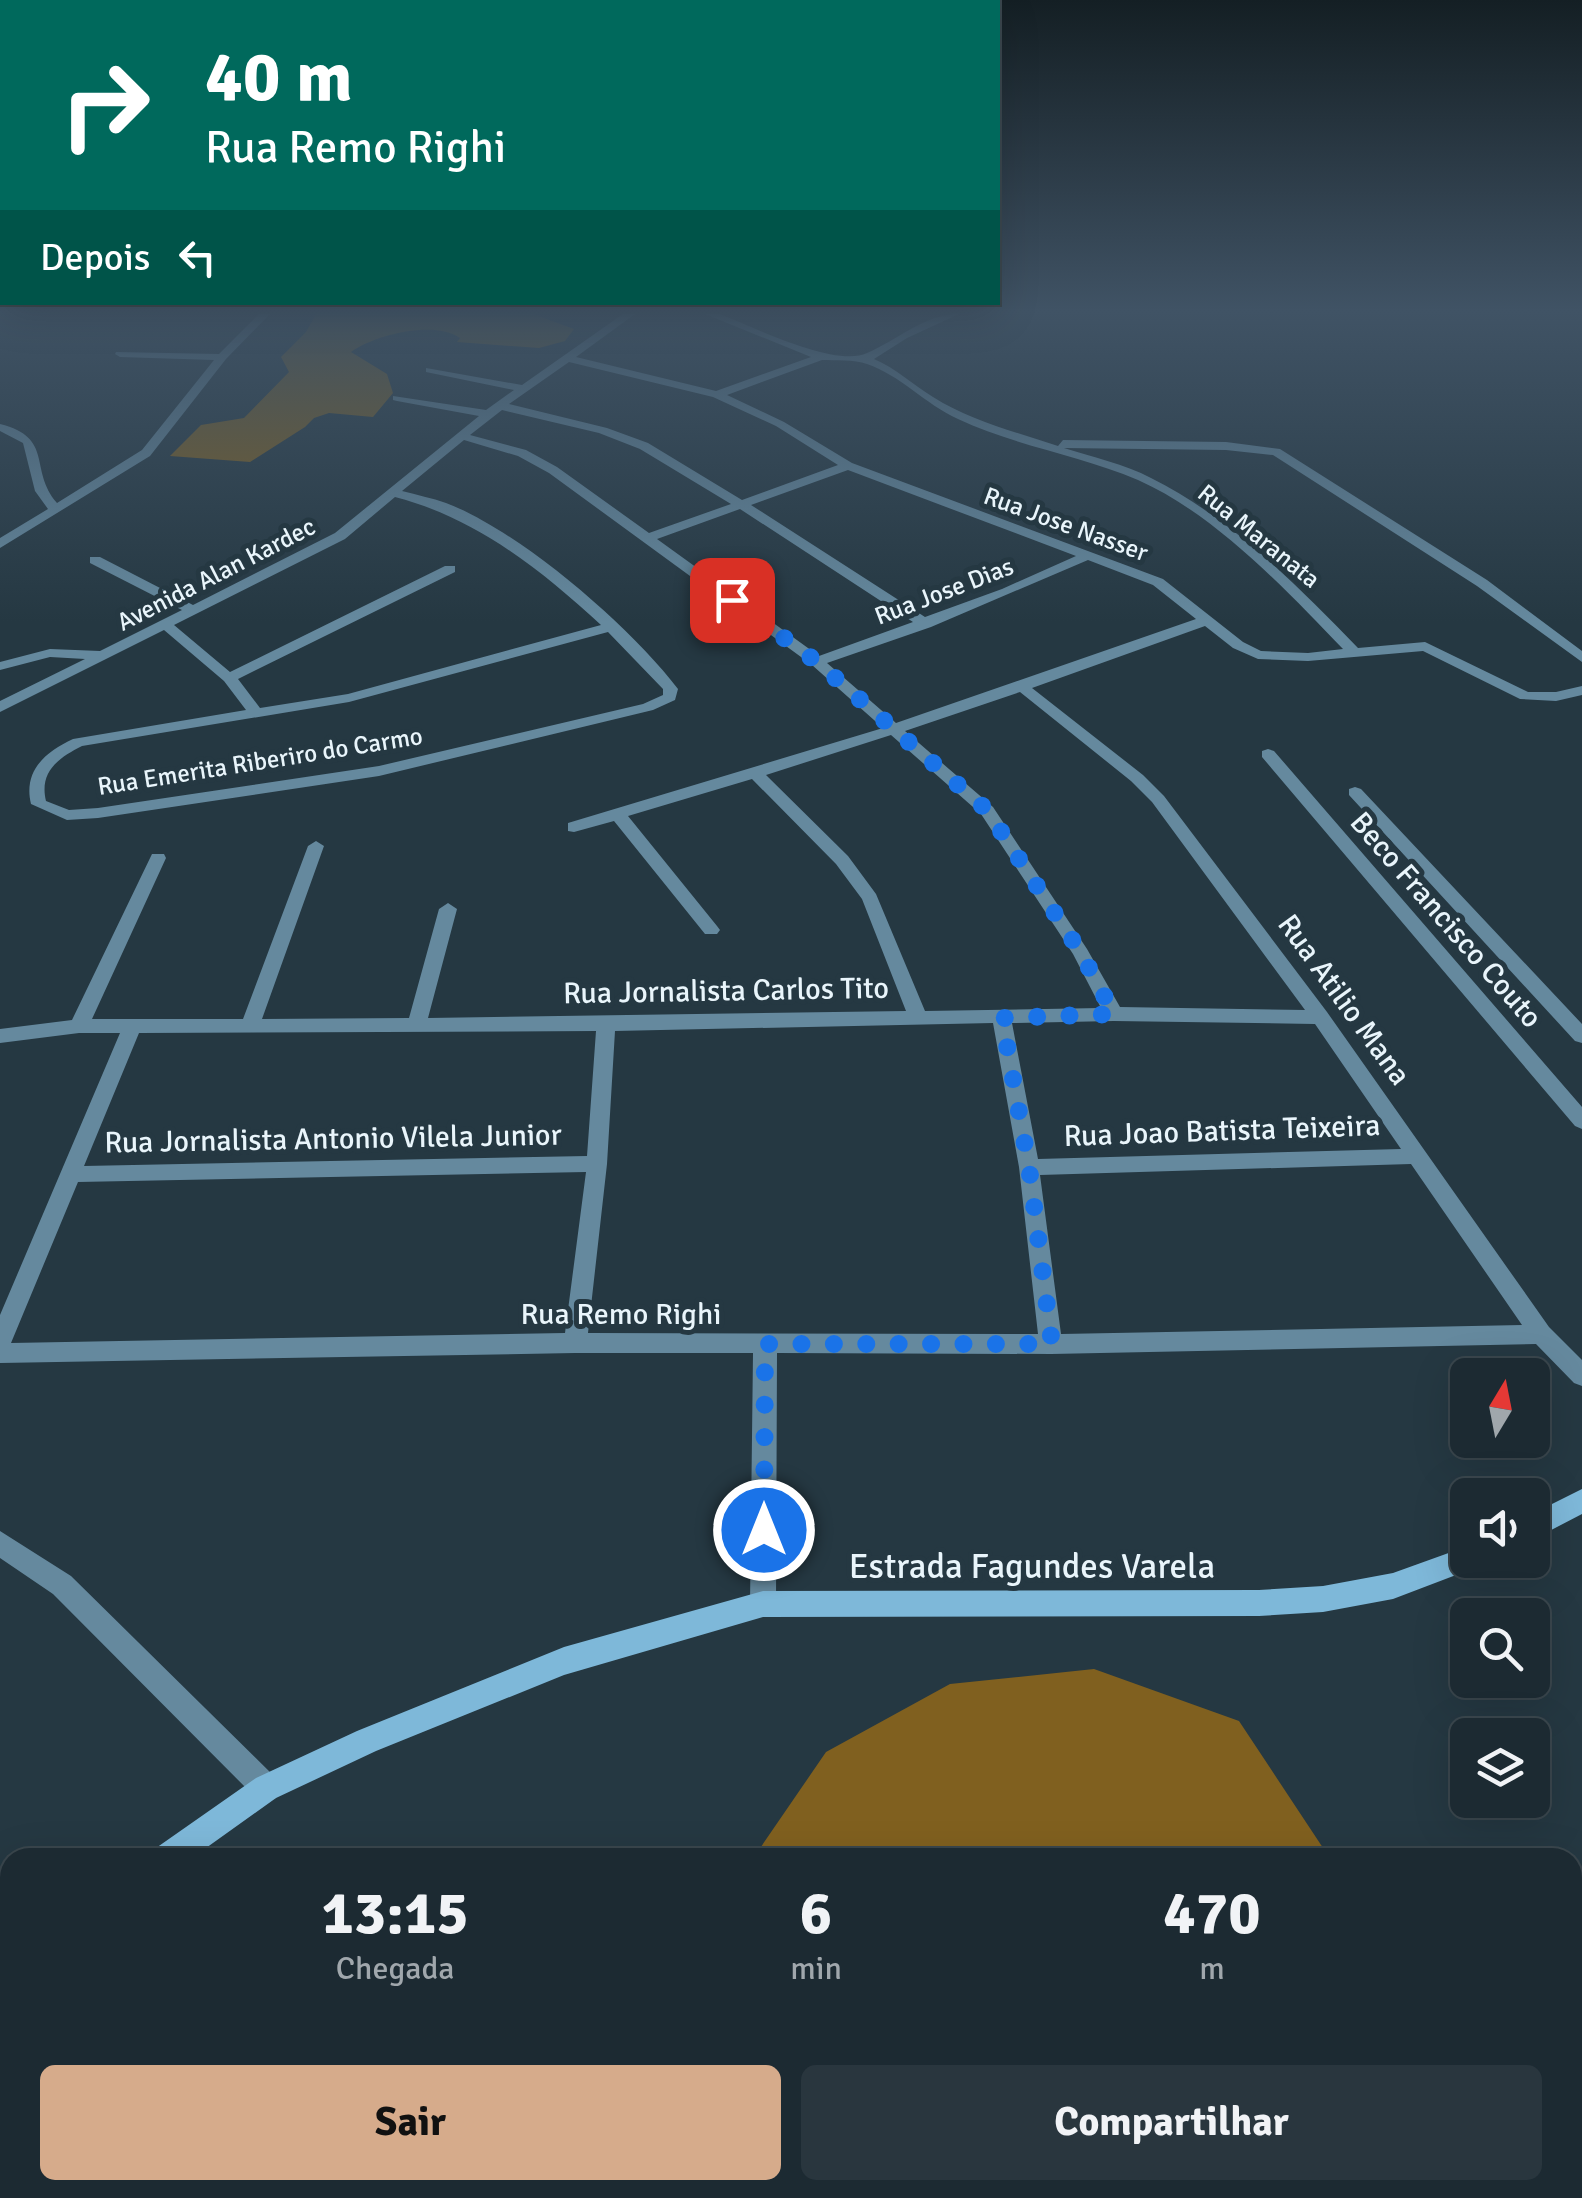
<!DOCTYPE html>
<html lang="pt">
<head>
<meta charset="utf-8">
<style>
	:root { --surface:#1c2a32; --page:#29363e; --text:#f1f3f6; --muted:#a0a7ac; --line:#3a464d; --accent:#d6ab8b }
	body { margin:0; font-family:Signika,sans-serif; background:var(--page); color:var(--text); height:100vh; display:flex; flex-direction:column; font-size:38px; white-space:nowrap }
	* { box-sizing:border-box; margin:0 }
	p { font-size:32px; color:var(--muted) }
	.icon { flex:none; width:55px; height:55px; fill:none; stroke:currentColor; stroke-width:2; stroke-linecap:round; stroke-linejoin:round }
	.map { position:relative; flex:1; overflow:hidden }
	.panel { position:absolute; left:0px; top:1848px; width:1582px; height:352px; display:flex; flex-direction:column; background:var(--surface); border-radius:30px 30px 0 0; box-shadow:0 10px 40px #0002,0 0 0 2px var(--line) }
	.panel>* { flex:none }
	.guide { position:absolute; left:0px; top:0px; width:1000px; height:305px; box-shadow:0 10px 40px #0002,0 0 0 2px var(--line); background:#00695c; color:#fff; overflow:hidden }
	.needle { width:65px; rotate:10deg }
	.buttons { position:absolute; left:1450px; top:1358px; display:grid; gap:20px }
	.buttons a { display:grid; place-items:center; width:100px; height:100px; border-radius:15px; background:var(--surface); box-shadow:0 10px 40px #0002,0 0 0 2px var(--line); font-size:50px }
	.pin { position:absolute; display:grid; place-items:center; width:85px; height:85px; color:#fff; margin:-42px; border-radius:20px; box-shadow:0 5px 15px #0006 }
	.me { position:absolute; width:110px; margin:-55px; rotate:0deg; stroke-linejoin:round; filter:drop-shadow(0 0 8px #0008) }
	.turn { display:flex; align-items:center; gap:35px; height:210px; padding:0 40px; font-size:45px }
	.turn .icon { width:130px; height:130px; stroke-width:2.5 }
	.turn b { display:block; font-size:70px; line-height:85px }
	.then { display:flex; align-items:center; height:95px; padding:0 40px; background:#0003; gap:20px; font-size:38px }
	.eta { display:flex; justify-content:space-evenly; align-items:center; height:170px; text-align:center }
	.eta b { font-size:60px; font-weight:700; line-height:70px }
	.primary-button { display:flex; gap:20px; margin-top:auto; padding:20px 40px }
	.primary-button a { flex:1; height:115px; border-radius:15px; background:var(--accent); color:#111; font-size:40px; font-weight:700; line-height:115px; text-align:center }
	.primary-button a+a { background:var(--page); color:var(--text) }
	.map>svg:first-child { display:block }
	.forest { fill:#80601f }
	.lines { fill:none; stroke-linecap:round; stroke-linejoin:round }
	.street { fill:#65899e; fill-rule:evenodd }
	.secondary { fill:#7eb8d9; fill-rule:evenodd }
	.route { stroke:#1a73e8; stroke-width:18; stroke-dasharray:0 32.4 }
	.labels { text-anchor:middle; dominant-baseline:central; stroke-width:10; stroke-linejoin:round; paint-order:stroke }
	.far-street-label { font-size:25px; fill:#e9f5fb; stroke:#253842 }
	.street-label { font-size:30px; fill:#e9f5fb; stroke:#253842 }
	.near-street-label { font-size:35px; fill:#e9f5fb; stroke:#253842 }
</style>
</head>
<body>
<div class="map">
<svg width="1582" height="2198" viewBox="0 0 1582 2198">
	<rect width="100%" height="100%" fill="#253842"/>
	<path class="forest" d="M 316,314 L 533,314 L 574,329 L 565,341 L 539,348 L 457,342 L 460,338 C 434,320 375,335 351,352 L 387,374 L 393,393 L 373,417 L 329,413 L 314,418 L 305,427 L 250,462 L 170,456 L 201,425 L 244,418 L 289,372 L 281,357 L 306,332 Z
		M 1094,1669 L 1239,1721 L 1329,1857 L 754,1857 L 826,1752 L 950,1684 Z
		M 1573,2122 L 1582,2134 L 1582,2198 L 575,2198 L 581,2190 L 1572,2190 Z"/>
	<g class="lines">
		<path class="street" d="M 259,314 L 270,314 L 226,359 L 150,456 L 0,548 L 0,538 L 48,509 L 35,491 L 23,443 L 0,431 L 0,424 C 55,438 28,469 57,503 L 142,450 L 214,360 L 120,357 L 115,354 L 116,352 L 219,354 Z
			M 623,314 L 635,314 L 576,357 L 716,391 L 811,357 L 705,314 L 720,314 C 753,327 836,368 867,353 C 898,340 924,314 959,314 L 907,338 L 874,359 C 897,369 912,384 933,397 C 971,421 1016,432 1058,446 L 1063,440 L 1226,442 L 1280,449 L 1487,580 L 1582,651 L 1582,662 L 1477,586 L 1273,455 L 1226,450 L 1064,448 C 1092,457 1125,464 1151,478 C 1231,518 1296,584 1358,648 L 1425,642 L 1528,692 L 1556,692 L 1582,686 L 1582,695 L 1556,701 L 1520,699 L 1423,651 L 1308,661 L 1258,659 L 1233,648 L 1205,626 L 1032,688 L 1143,775 L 1164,796 L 1327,1012 L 1549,1327 L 1582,1360 L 1582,1386 L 1574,1383 L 1536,1344 L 1051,1354 L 777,1353 L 776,1604 L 772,1613 L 763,1617 L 754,1613 L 750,1604 L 753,1353 L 575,1353 L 0,1363 L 0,1315 L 120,1033 L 79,1033 L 0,1043 L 0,1029 L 72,1020 L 152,854 L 164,854 L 166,858 L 92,1019 L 243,1019 L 308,846 L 316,841 L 324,846 L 262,1019 L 409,1018 L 439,909 L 448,903 L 457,909 L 428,1018 L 906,1011 L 862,899 L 836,864 L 752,779 L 628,816 L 717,926 L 720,930 L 717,934 L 705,934 L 614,821 L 574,832 L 568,831 L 568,823 L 883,728 L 812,665 L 549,473 L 518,456 L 464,440 L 402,491 C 417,495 432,498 446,503 C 520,531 630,626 678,689 L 675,700 L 653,710 L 379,776 L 98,818 L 67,820 L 31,804 C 23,771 45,752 73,739 L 246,710 L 224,681 L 164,630 L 0,712 L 0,701 L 85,659 L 50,657 L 0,670 L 0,662 L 50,649 L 100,651 L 182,610 L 90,563 L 90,557 L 100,557 L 193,605 L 335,533 L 479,416 L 397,401 L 393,400 L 393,396 L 486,410 L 514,390 L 426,372 L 426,368 L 522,385 ZM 822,360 C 836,361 854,359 867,364 C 900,375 925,404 958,419 C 1015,446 1080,455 1138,480 C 1215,514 1286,590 1343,649 L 1308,653 L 1261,651 L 1243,642 L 1163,579 L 852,463 L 784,422 L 727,395 ZM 569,362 L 713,397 L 776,426 L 838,465 L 742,500 L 648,443 L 607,428 L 509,404 ZM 502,410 L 599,433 L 640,449 L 731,504 L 649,533 L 557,467 L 526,450 L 470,435 ZM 848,470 L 1076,556 L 1002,589 L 925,617 L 751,505 ZM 395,497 C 476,518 540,569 601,625 L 348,694 L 260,708 L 238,679 L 455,572 L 455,566 L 445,566 L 230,672 L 174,625 L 345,539 ZM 740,509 L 913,622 L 819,656 L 657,539 ZM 1088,560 L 1153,585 L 1196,619 L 896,723 L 827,663 L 931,627 ZM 608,632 L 663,689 L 663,695 L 643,704 L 379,766 L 98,808 L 69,810 L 46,801 C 39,772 58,758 82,746 L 349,702 ZM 1020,692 L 1131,781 L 1152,802 L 1305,1010 L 1120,1007 L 1087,949 L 993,807 L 905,731 ZM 891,735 L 981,814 L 1073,954 L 1101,1008 L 925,1011 L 876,894 L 848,856 L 766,775 ZM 1114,1021 L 1315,1024 L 1401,1149 L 1038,1159 L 1012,1023 ZM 993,1023 L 1019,1167 L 1038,1334 L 588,1333 L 607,1164 L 615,1031 ZM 596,1031 L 587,1156 L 84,1166 L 139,1033 ZM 1411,1164 L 1522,1325 L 1061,1334 L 1040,1175 ZM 586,1172 L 565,1333 L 11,1343 L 78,1182 Z
			M 1268,749 L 1274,751 L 1582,1107 L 1582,1129 L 1575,1126 L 1262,757 L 1262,751 Z
			M 1355,787 L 1361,789 L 1582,1024 L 1582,1043 L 1575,1041 L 1349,795 L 1349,789 Z
			M 0,1531 L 71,1576 L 276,1778 L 280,1788 L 276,1798 L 266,1802 L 256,1798 L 53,1594 L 0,1558 Z"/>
		<path class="secondary" d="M 1582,1489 L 1582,1514 L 1532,1540 L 1532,1514 Z
			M 1468,1546 L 1468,1560 L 1480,1560 L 1477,1567 L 1393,1599 L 1323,1612 L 1259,1616 L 763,1617 L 564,1675 L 376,1751 L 276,1798 L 192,1858 L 151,1858 L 156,1848 L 256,1778 L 357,1731 L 564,1647 L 763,1591 L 1259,1590 L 1323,1586 L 1393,1573 Z
			M 10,1985 L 10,2024 L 0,2028 L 0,1990 Z"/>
	</g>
	<linearGradient id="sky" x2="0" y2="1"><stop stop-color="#141f24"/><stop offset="0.5" stop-color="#405365"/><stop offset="1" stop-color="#405365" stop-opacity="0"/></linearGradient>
	<rect width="1582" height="622" fill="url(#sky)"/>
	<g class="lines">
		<path class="route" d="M 732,600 L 817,662 L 987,810 L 1081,953 L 1114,1014 L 1002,1018 L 1029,1167 L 1052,1344 L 765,1344 L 764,1530"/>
	</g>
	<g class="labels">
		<g class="far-street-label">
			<text transform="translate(1066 524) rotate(20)">Rua Jose Nasser</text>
			<text transform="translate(1259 536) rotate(39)">Rua Maranata</text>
			<text transform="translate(216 574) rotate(-27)">Avenida Alan Kardec</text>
			<text transform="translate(944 591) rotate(-21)">Rua Jose Dias</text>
			<text transform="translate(260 761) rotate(-9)">Rua Emerita Riberiro do Carmo</text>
		</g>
		<g class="street-label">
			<text transform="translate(1446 920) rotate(49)">Beco Francisco Couto</text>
			<text transform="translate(726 991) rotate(-1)">Rua Jornalista Carlos Tito</text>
			<text transform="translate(1344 1000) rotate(54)">Rua Atilio Mana</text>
			<text transform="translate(1222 1131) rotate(-2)">Rua Joao Batista Teixeira</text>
			<text transform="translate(333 1139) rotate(-1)">Rua Jornalista Antonio Vilela Junior</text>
			<text x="621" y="1314">Rua Remo Righi</text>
		</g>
		<g class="near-street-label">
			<text x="1032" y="1566">Estrada Fagundes Varela</text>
		</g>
	</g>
</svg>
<div class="buttons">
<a><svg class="needle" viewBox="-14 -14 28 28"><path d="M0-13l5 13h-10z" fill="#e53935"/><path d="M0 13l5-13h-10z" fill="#a0a7ac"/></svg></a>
<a><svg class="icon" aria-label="sound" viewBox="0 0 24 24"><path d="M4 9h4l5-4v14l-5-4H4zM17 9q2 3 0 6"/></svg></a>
<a><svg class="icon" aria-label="search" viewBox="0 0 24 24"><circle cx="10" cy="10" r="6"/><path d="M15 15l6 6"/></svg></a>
<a><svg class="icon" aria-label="layers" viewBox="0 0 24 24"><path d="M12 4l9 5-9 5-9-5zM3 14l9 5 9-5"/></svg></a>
</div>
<div class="pin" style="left:732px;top:600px;background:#d93025"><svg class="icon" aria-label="arrive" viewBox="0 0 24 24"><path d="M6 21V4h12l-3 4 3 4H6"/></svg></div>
<svg class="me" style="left:764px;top:1530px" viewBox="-20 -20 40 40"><circle r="17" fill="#1a73e8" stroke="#fff" stroke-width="3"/><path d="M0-11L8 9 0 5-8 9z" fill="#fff"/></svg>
<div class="guide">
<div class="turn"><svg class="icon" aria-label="right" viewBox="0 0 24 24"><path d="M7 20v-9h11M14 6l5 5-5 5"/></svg><div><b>40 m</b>Rua Remo Righi</div></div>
<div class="then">Depois<svg class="icon" aria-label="left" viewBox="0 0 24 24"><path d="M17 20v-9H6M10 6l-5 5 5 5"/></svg></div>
</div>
<section class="panel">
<div class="eta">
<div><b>13:15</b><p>Chegada</p></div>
<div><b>6</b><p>min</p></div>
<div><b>470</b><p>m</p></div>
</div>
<div class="primary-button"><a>Sair</a><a>Compartilhar</a></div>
</section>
</div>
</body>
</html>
